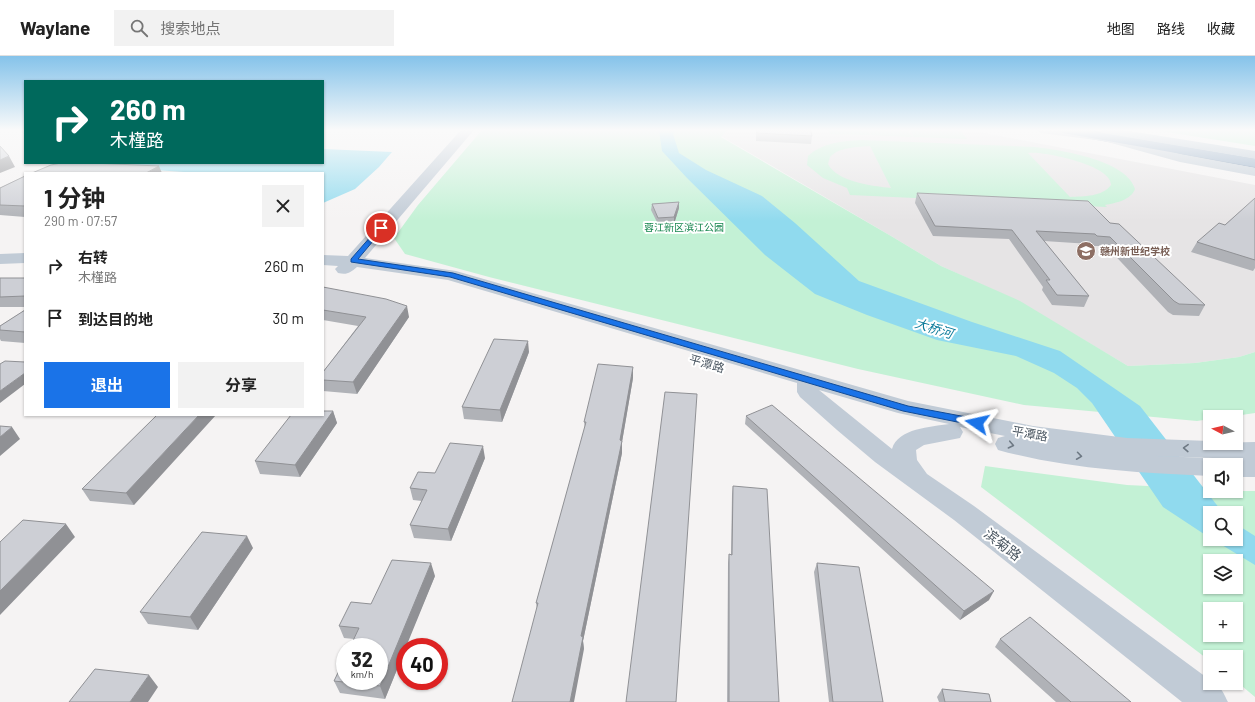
<!DOCTYPE html>
<html lang="zh">
<head>
<meta charset="utf-8">
<style>
	:root { --surface:#fff; --page:#f2f2f2; --text:#222; --muted:#767676; --line:#e0e0e0; --accent:#1a73e8 }
	body { margin:0; font-family:Barlow,"Noto Sans SC",sans-serif; background:var(--page); color:var(--text); height:100vh; display:flex; flex-direction:column; font-size:15px; white-space:nowrap }
	* { box-sizing:border-box; margin:0 }
	p { font-size:13px; color:var(--muted) }
	.icon { flex:none; width:22px; height:22px; fill:none; stroke:currentColor; stroke-width:2; stroke-linecap:round; stroke-linejoin:round }
	.map { position:relative; flex:1; overflow:hidden }
	.sheet { position:absolute; left:24px; top:116px; width:300px; height:244px; display:flex; flex-direction:column; background:var(--surface); border-radius:0px; box-shadow:0 1px 3px #0004 }
	.sheet>* { flex:none }
	.banner { position:absolute; left:24px; top:24px; width:300px; height:84px; border-radius:0px; box-shadow:0 1px 3px #0004; background:#00695c; color:#fff; overflow:hidden }
	.needle { width:26px; rotate:277deg }
	.tools { position:absolute; left:1203px; top:354px; display:grid; gap:8px }
	.tools a { display:grid; place-items:center; width:40px; height:40px; border-radius:0px; background:var(--surface); box-shadow:0 1px 3px #0004; font-size:20px }
	.speed { position:absolute; left:336px; top:582px; display:flex; gap:8px; font-size:20px; font-weight:700; text-align:center }
	.speed>* { display:grid; place-content:center; width:52px; height:52px; border-radius:50%; background:var(--surface); box-shadow:0 1px 3px #0004; line-height:1 }
	.speed small { font-size:10px; font-weight:400 }
	.speed .limit { border:6px solid #d22; background:#fff; color:#111 }
	.pin { position:absolute; display:grid; place-items:center; width:34px; height:34px; color:#fff; margin:-17px; border:2px solid #fff; border-radius:50%; box-shadow:0 1px 4px #0007 }
	.me { position:absolute; width:44px; margin:-22px; rotate:281deg; stroke-linejoin:round; filter:drop-shadow(0 0 3px #0008) }
	.turn { display:flex; align-items:center; gap:14px; height:84px; padding:0 20px; font-size:18px }
	.turn .icon { width:52px; height:52px; stroke-width:2.5 }
	.turn b { display:block; font-size:28px; line-height:34px }
	.round { display:grid; place-items:center; flex:none; width:42px; height:42px; border-radius:0px; background:var(--page) }
	.summary { display:flex; align-items:center; justify-content:space-between; height:68px; padding:0 20px }
	h1 { font-size:24px; font-weight:700; line-height:30px }
	.action { display:flex; gap:8px; margin-top:auto; padding:8px 20px }
	.action a { flex:1; height:46px; border-radius:0px; background:var(--accent); color:#fff; font-size:16px; font-weight:700; line-height:46px; text-align:center }
	.action a+a { background:var(--page); color:var(--text) }
	ul { padding:0; list-style:none }
	li { display:flex; align-items:center; gap:12px; height:52px; padding:0 20px }
	li div { flex:1 }
	li b { display:block; font-size:15px }
	li em { font-style:normal }
	header { display:flex; align-items:center; gap:24px; box-sizing:border-box; height:56px; padding:0 20px; background:var(--surface); border-bottom:1px solid var(--line) }
	header strong { font-size:19px }
	nav { display:flex; gap:22px; margin-inline-start:auto; font-size:14px }
	.search { width:280px; height:36px; background:var(--page); display:flex; align-items:center; gap:10px; box-sizing:border-box; padding:0 14px; border-radius:0px; color:var(--muted); font-size:15px }
	.map>svg:first-child { display:block }
	.education { fill:#e6e4e5 }
	.green { fill:#c3f1d5; fill-rule:evenodd }
	.water { fill:#90daee }
	.lines { fill:none; stroke-linecap:round; stroke-linejoin:round }
	.highway-casing { stroke:#7690ad; stroke-width:2 }
	.secondary { fill:#c1cbd6; fill-rule:evenodd }
	.primary { fill:#b3c2d1; fill-rule:evenodd }
	.highway { fill:#8ba5c1; fill-rule:evenodd }
	.wall { fill:#b0b2b7 }
	.shaded-wall { fill:#909195 }
	.building { fill:#cdcfd5; stroke:#909195 }
	.oneway { stroke:#6e7984 }
	.route { fill:#1a73e8; stroke:#114b97 }
	.labels { text-anchor:middle; dominant-baseline:central; stroke-width:4; stroke-linejoin:round; paint-order:stroke }
	.far-park-label { font-size:10px; fill:#17864f; stroke:#fff }
	.far-education-label { font-size:10px; font-weight:bold; fill:#785e54; stroke:#fff; text-anchor:start }
	.street-label { font-size:12px; fill:#4a5661; stroke:#fff }
	.water-label { font-size:13px; font-style:italic; fill:#0c7c9b; stroke:#fff }
	.near-street-label { font-size:14px; fill:#4a5661; stroke:#fff }
</style>
</head>
<body>
<header>
<strong>Waylane</strong>
<div class="search"><svg class="icon" aria-label="search" viewBox="0 0 24 24"><circle cx="10" cy="10" r="6"/><path d="M15 15l6 6"/></svg>搜索地点</div>
<nav><a>地图</a><a>路线</a><a>收藏</a></nav>
</header>
<div class="map">
<svg width="1255" height="646" viewBox="0 0 1255 646">
	<rect width="100%" height="100%" fill="#f5f3f3"/>
	<path class="education" d="M 727,74 L 969,74 L 1255,129 L 1255,296 L 1239,301 L 1195,307 L 1128,310 L 1020,246 L 941,210 L 891,180 L 721,80 Z"/>
	<path class="green" d="M 482,74 L 727,74 L 721,81 L 891,180 L 941,210 L 1020,245 L 1128,310 L 1195,307 L 1239,301 L 1255,296 L 1255,357 L 1228,361 L 1210,361 L 1210,363 L 1197,365 L 1024,349 L 858,313 L 489,221 L 405,198 L 394,182 L 418,149 Z
		M 828,74 L 868,74 L 870,79 L 830,78 Z
		M 869,74 L 908,74 L 912,81 L 871,79 Z
		M 910,74 L 960,74 L 967,83 L 914,81 Z
		M 1154,74 L 1255,74 L 1255,90 Z
		M 861,84 L 1035,91 C 1060,94 1127,104 1135,133 C 1131,144 1116,147 1105,149 L 1107,151 L 850,139 L 847,132 L 823,122 L 807,109 L 808,100 C 822,87 842,85 861,84 ZM 870,90 L 891,132 C 873,130 837,126 828,108 L 830,101 C 839,91 857,91 870,90 ZM 1028,97 C 1043,95 1112,109 1111,129 C 1102,141 1084,140 1070,141 Z
		M 985,410 L 1127,429 L 1210,433 L 1210,435 L 1255,435 L 1255,641 L 1236,625 L 1236,601 L 1210,601 L 1210,605 L 981,431 ZM 1210,457 L 1236,457 L 1236,483 L 1210,483 ZM 1210,505 L 1236,505 L 1236,531 L 1210,531 ZM 1210,553 L 1236,553 L 1236,579 L 1210,579 Z"/>
	<path class="water" d="M 659,74 L 675,74 L 673,78 L 679,97 L 706,114 L 762,140 L 795,167 L 859,225 L 972,266 L 1060,295 L 1140,350 L 1223,457 L 1210,457 L 1210,482 L 1163,451 L 1092,347 L 1077,332 L 1054,317 L 1016,300 L 937,284 L 867,259 L 815,238 L 765,199 L 687,122 L 662,95 Z
		M 323,93 L 392,96 L 379,111 L 355,133 L 323,147 L 323,117 L 182,117 L 184,116 L 84,109 L 88,107 L 323,107 Z
		M 1236,468 L 1255,480 L 1255,509 L 1212,483 L 1236,483 Z"/>
	<g class="lines">
		<g class="highway-casing">
			<path id="highway" d="M 1057,74 L 1085,74 L 1255,103 L 1255,111 L 1063,77 Z"/>
		</g>
		<path class="secondary" d="M 461,74 L 474,74 L 365,202 L 456,215 L 908,345 L 1033,370 L 1127,382 L 1210,385 L 1210,387 L 1255,386 L 1255,421 L 1236,421 L 1236,409 L 1225,409 L 1227,406 L 1240,403 L 1130,399 L 1210,402 L 1219,405 L 1222,409 L 1210,409 L 1210,420 C 1139,417 1067,413 998,394 L 995,388 L 998,382 L 1005,380 L 960,371 L 963,376 L 960,382 L 924,389 L 916,394 L 917,404 L 927,418 L 974,450 L 1210,624 L 1210,627 C 1220,627 1224,638 1228,646 L 1182,646 L 954,464 L 875,406 L 837,374 L 800,341 L 797,336 L 797,327 L 448,224 L 357,211 C 350,217 347,219 338,217 L 335,213 L 338,210 L 323,209 L 323,199 L 348,200 ZM 819,334 L 898,357 L 949,368 C 931,371 898,372 892,393 Z
			M 1035,74 L 1071,74 L 1105,78 L 1181,98 L 1255,112 L 1255,120 L 1180,106 L 1104,85 L 1041,77 Z
			M 25,197 L 25,207 L 0,208 L 0,198 Z"/>
		<path class="primary" d="M 1100,74 L 1123,74 L 1255,95 L 1255,103 L 1105,78 L 1101,77 Z"/>
		<use href="#highway" class="highway"/>
	</g>
	<path class="wall" d="M 19,74 L 25,74 L 25,79 Z
		M 756,74 L 811,74 L 812,80 L 811,88 L 756,85 Z
		M 25,120 L 25,161 L 0,159 L 0,132 Z
		M 917,137 L 1110,167 L 1205,249 L 1199,260 L 1173,259 L 1168,256 L 1106,190 L 1092,190 L 1090,188 L 1044,185 L 1089,240 L 1084,251 L 1052,249 L 1042,234 L 1043,231 L 1009,183 L 933,180 L 915,147 Z
		M 1255,142 L 1255,212 L 1253,215 L 1191,196 L 1197,186 L 1225,169 Z
		M 679,146 L 679,152 L 674,168 L 658,168 L 651,154 L 652,148 Z
		M 0,222 L 25,222 L 25,251 L 0,251 Z
		M 323,231 L 409,261 L 357,338 L 323,335 L 323,316 L 358,270 L 323,264 Z
		M 25,254 L 25,287 L 1,285 L 0,283 L 0,270 Z
		M 529,296 L 502,366 L 464,363 L 462,351 Z
		M 633,322 L 622,386 L 622,397 L 583,585 L 584,593 L 537,553 L 536,547 L 585,372 L 584,366 Z
		M 333,355 L 337,367 L 300,421 L 260,418 L 255,405 Z
		M 157,359 L 134,449 L 90,445 L 82,433 Z
		M 746,360 L 989,544 L 960,564 L 745,368 Z
		M 485,402 L 451,485 L 414,482 L 410,469 L 422,445 L 413,444 L 410,432 L 435,417 Z
		M 733,430 L 779,646 L 727,646 L 728,507 L 729,498 L 731,499 L 732,438 Z
		M 253,492 L 198,574 L 148,568 L 140,556 Z
		M 817,507 L 883,646 L 829,646 L 814,516 Z
		M 435,520 L 405,591 L 405,594 L 385,643 L 340,637 L 334,625 L 354,583 L 344,582 L 339,570 L 371,548 Z
		M 1000,583 L 1131,646 L 1056,646 L 995,591 Z
		M 942,633 L 991,646 L 939,646 L 937,641 Z"/>
	<path class="shaded-wall" d="M 9,100 L 15,111 L 0,117 L 0,104 Z
		M 159,110 L 162,117 L 146,117 Z
		M 679,146 L 679,152 L 674,168 L 674,161 Z
		M 407,250 L 409,261 L 357,338 L 353,326 Z
		M 528,285 L 529,296 L 502,366 L 500,354 Z
		M 633,311 L 633,322 L 622,386 L 622,397 L 583,585 L 584,593 L 574,646 L 570,646 L 581,580 Z
		M 25,317 L 25,328 L 0,347 L 0,335 Z
		M 333,355 L 337,367 L 300,421 L 295,409 Z
		M 199,359 L 216,359 L 134,449 L 126,437 Z
		M 12,371 L 20,383 L 0,400 L 0,381 Z
		M 483,390 L 485,402 L 451,485 L 448,473 Z
		M 66,468 L 75,481 L 0,559 L 0,535 Z
		M 247,480 L 253,492 L 198,574 L 190,561 Z
		M 431,507 L 435,520 L 406,591 L 405,591 L 405,594 L 385,643 L 380,630 Z
		M 994,535 L 989,544 L 960,564 L 964,555 Z
		M 149,619 L 158,631 L 148,646 L 130,646 Z"/>
	<path class="building" d="M 757,74 L 811,74 L 812,80 L 757,77 Z
		M 0,90 L 9,100 L 0,104 Z
		M 61,107 L 91,107 L 159,110 L 146,117 L 32,117 L 51,109 Z
		M 25,120 L 25,150 L 0,149 L 0,132 Z
		M 917,137 L 1088,145 L 1110,167 L 1119,168 L 1205,249 L 1179,248 L 1174,245 L 1110,181 L 1097,180 L 1095,178 L 1036,175 L 1089,240 L 1057,239 L 1046,224 L 1050,224 L 1012,174 L 935,170 Z
		M 1255,142 L 1255,204 L 1197,186 L 1219,167 L 1225,169 Z
		M 679,146 L 674,161 L 658,162 L 652,148 Z
		M 0,222 L 25,222 L 25,240 L 0,241 Z
		M 323,231 L 386,243 L 407,250 L 353,326 L 323,324 L 323,316 L 366,261 L 323,254 Z
		M 25,254 L 25,276 L 0,274 L 0,270 Z
		M 494,283 L 528,285 L 500,354 L 462,351 Z
		M 5,305 L 25,306 L 25,317 L 0,335 L 0,308 Z
		M 598,308 L 633,311 L 620,384 L 622,385 L 581,580 L 583,581 L 570,646 L 512,646 L 538,547 L 536,547 L 586,366 L 584,366 Z
		M 665,336 L 697,338 L 676,646 L 626,646 Z
		M 772,349 L 994,535 L 964,555 L 746,360 Z
		M 323,355 L 333,355 L 295,409 L 255,405 L 291,359 L 323,359 Z
		M 157,359 L 199,359 L 126,437 L 82,433 Z
		M 0,370 L 12,371 L 0,381 Z
		M 450,387 L 483,390 L 448,473 L 410,469 L 427,434 L 410,432 L 418,416 L 435,417 Z
		M 733,430 L 767,433 L 779,646 L 729,646 L 729,498 L 732,499 Z
		M 23,464 L 66,468 L 0,535 L 0,486 Z
		M 202,476 L 247,480 L 190,561 L 140,556 Z
		M 392,504 L 431,507 L 380,630 L 334,625 L 345,602 L 345,625 L 379,625 L 379,591 L 350,591 L 359,572 L 339,570 L 351,546 L 371,548 Z
		M 817,507 L 859,511 L 883,646 L 833,646 Z
		M 1030,561 L 1131,646 L 1071,646 L 1000,583 Z
		M 95,613 L 149,619 L 130,646 L 69,646 Z
		M 942,633 L 989,638 L 991,646 L 945,646 Z"/>
	<defs><path id="oneway-chevron" d="M-2-3.5L2.5 0L-2 3.5" fill="none" stroke-width="1.6" stroke-linecap="round" stroke-linejoin="round"/></defs>
	<g class="oneway">
		<use href="#oneway-chevron" transform="translate(1011 389) rotate(12)"/>
		<use href="#oneway-chevron" transform="translate(1186 392) rotate(-178)"/>
		<use href="#oneway-chevron" transform="translate(1079 400) rotate(8)"/>
	</g>
	<linearGradient id="sky" x2="0" y2="1"><stop stop-color="#85c3ea"/><stop offset="0.45" stop-color="#fafafa"/><stop offset="1" stop-color="#fafafa" stop-opacity="0"/></linearGradient>
	<rect width="1255" height="165" fill="url(#sky)"/>
	<path class="route" d="M 379,171 L 384,172 L 358,203 L 453,217 L 908,350 L 977,363 L 982,367 L 977,370 L 903,355 L 450,221 L 351,206 L 351,203 Z"/>
	<defs>
		<g id="school-disc" transform="scale(1)"><circle r="9.5" fill="#8d6e63" stroke="#fff"/><path d="M0-5L7-2L0 1L-7-2ZM-4 1L0 2.5L4 1V4Q0 6-4 4Z" fill="#fff"/></g>
	</defs>
	<g fill-rule="evenodd">
		<use href="#school-disc" x="1086" y="195"/>
	</g>
	<g class="labels">
		<g class="far-park-label">
			<text x="684" y="171">蓉江新区滨江公园</text>
		</g>
		<g class="far-education-label">
			<text x="1100" y="195">赣州新世纪学校</text>
		</g>
		<g class="street-label">
			<text transform="translate(707 307) rotate(16)">平潭路</text>
			<text transform="translate(1030 377) rotate(10)">平潭路</text>
		</g>
		<g class="water-label">
			<text transform="translate(934 272) rotate(17)">大桥河</text>
		</g>
		<g class="near-street-label">
			<text transform="translate(1003 488) rotate(38)">滨菊路</text>
		</g>
	</g>
</svg>
<div class="tools">
<a><svg class="needle" viewBox="-14 -14 28 28"><path d="M0-13l5 13h-10z" fill="#e53935"/><path d="M0 13l5-13h-10z" fill="#767676"/></svg></a>
<a><svg class="icon" aria-label="sound" viewBox="0 0 24 24"><path d="M4 9h4l5-4v14l-5-4H4zM17 9q2 3 0 6"/></svg></a>
<a><svg class="icon" aria-label="search" viewBox="0 0 24 24"><circle cx="10" cy="10" r="6"/><path d="M15 15l6 6"/></svg></a>
<a><svg class="icon" aria-label="layers" viewBox="0 0 24 24"><path d="M12 4l9 5-9 5-9-5zM3 14l9 5 9-5"/></svg></a>
<a>+</a>
<a>−</a>
</div>
<div class="speed"><div>32<small>km/h</small></div><div class="limit">40</div></div>
<div class="pin" style="left:381px;top:172px;background:#d93025"><svg class="icon" aria-label="arrive" viewBox="0 0 24 24"><path d="M6 21V4h12l-3 4 3 4H6"/></svg></div>
<svg class="me" style="left:977px;top:367px" viewBox="-20 -20 40 40"><path d="M0-17L14 15 0 8-14 15z" fill="#1a73e8" stroke="#fff" stroke-width="4"/></svg>
<div class="banner">
<div class="turn"><svg class="icon" aria-label="right" viewBox="0 0 24 24"><path d="M7 20v-9h11M14 6l5 5-5 5"/></svg><div><b>260 m</b>木槿路</div></div>
</div>
<section class="sheet">
<div class="summary"><div><h1>1 分钟</h1><p>290 m · 07:57</p></div><a class="round"><svg class="icon" aria-label="close" viewBox="0 0 24 24"><path d="M6 6l12 12M18 6L6 18"/></svg></a></div>
<ul>
<li><svg class="icon" aria-label="right" viewBox="0 0 24 24"><path d="M7 20v-9h11M14 6l5 5-5 5"/></svg><div><b>右转</b><p>木槿路</p></div><em>260 m</em></li>
<li><svg class="icon" aria-label="arrive" viewBox="0 0 24 24"><path d="M6 21V4h12l-3 4 3 4H6"/></svg><div><b>到达目的地</b></div><em>30 m</em></li>
</ul>
<div class="action"><a>退出</a><a>分享</a></div>
</section>
</div>
</body>
</html>
